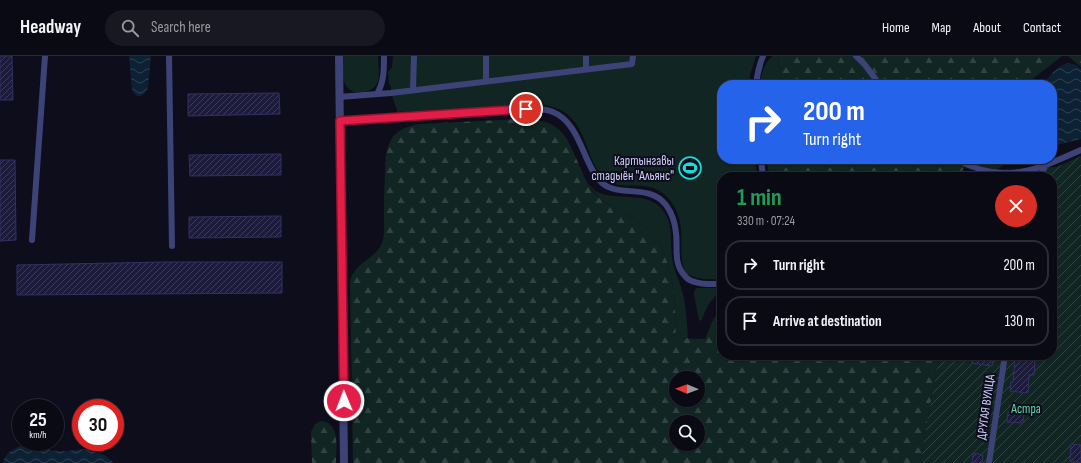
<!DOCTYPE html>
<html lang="en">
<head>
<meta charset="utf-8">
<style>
	:root { --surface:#0a0a15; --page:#181822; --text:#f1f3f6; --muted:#999aa0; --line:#2a2b34 }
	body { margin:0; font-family:"Sofia Sans Condensed",sans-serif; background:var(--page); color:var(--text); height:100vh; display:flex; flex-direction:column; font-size:15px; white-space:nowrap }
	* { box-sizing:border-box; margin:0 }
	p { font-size:13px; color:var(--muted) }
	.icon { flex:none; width:22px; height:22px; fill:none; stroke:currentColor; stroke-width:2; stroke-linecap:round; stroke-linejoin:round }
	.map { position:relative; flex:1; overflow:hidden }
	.side { position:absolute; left:717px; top:116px; width:340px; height:188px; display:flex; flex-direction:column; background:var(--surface); border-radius:16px; box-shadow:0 1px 3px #0004,0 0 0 1px var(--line) }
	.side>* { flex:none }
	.banner { position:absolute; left:717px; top:24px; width:340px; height:84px; border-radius:16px; box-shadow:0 1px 3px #0004,0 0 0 1px var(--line); background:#2563eb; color:#fff; overflow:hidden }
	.needle { width:26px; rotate:271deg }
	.tools { position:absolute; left:669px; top:315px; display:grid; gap:8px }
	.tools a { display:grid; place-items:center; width:36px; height:36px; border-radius:50%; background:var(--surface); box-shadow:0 1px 3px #0004,0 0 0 1px var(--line); font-size:20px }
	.speed { position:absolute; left:12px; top:343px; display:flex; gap:8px; font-size:20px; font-weight:700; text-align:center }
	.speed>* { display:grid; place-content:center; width:52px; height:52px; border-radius:50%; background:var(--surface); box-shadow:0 1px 3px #0004,0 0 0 1px var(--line); line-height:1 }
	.speed small { font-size:10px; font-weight:400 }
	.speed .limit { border:6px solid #d22; background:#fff; color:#111 }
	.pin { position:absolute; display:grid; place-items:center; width:34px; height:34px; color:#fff; margin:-17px; border:2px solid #fff; border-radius:50%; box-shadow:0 1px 4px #0007 }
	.me { position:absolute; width:44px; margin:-22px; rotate:359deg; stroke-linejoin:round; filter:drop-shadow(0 0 3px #0008) }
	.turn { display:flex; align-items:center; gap:14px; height:84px; padding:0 20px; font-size:18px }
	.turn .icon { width:52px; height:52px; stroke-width:2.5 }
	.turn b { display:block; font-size:28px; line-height:34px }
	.round { display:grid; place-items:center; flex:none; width:42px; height:42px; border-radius:21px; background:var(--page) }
	.overview { display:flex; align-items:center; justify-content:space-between; height:68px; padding:0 20px }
	h1 { font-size:24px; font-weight:700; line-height:30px; color:#1e9e55 }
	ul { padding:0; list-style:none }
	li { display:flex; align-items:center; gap:12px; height:50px; margin:0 8px 6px; padding:0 12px; border:2px solid var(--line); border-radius:16px }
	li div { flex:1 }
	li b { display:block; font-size:15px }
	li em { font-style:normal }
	header { display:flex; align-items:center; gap:24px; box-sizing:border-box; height:56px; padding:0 20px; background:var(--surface); border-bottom:1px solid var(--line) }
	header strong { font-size:19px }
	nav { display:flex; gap:22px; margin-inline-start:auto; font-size:14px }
	.search { width:280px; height:36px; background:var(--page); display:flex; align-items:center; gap:10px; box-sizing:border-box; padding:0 14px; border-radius:22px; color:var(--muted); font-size:15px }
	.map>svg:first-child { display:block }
	.grass { fill:#112522 }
	.forest { fill:url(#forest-firs); fill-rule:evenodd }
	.garden { fill:url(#garden-furrows) }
	.water { fill:url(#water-waves) }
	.building { fill:url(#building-hatch); stroke:#333065 }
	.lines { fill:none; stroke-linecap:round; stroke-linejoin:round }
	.lane { stroke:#3d4377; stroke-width:6 }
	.street { stroke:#3d4377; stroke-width:8 }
	.route-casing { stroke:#92132f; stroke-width:10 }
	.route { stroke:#e11d48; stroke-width:7 }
	.labels { text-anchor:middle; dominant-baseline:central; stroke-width:4; stroke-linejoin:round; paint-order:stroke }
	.poi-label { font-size:13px; fill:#cdcefa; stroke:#0e0d1c; text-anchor:end }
	.street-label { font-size:13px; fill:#cdcefa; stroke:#0e0d1c }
	.park-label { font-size:13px; fill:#62d2a6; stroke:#0e0d1c }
</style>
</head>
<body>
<header>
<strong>Headway</strong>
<div class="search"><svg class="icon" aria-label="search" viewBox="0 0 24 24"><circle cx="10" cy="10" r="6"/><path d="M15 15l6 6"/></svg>Search here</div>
<nav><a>Home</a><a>Map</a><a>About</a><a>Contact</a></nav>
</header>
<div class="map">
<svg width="1081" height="407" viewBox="0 0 1081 407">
	<defs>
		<pattern id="forest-firs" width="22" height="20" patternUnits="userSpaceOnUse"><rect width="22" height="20" fill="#112522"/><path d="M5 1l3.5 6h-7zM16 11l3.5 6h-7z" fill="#324343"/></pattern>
		<pattern id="garden-furrows" width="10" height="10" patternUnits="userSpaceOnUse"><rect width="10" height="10" fill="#112522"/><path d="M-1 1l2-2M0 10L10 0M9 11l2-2" fill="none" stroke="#324343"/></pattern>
		<pattern id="water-waves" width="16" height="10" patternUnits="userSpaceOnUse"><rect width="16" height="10" fill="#0d2135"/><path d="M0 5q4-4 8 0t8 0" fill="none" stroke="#2f4053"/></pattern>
		<pattern id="building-hatch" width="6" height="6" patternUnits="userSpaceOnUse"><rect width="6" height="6" fill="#1d1b3b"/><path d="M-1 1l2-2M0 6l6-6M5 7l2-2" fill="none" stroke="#3d3b58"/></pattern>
	</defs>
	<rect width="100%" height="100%" fill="#0e0d1c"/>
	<path class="grass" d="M 343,0 L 378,0 C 378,8 380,18 378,25 C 374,37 355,41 347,31 C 341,23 344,9 343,0 Z
		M 393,0 L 756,0 L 750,19 L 750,29 L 722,29 L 722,103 L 755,103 L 757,121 L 722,121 L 722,223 C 714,223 705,224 698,222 C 693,221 690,218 685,218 C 685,213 682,209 682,203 C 680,182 685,167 672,147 C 651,116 621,141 602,120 C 595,112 591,102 588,93 C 579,68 569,51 541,49 L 397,56 L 397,52 L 396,52 L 391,37 L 391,31 L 389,28 L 388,16 L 392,11 Z
		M 773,0 L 778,0 L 780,17 L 781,29 L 760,29 C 761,18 764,7 773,0 Z
		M 767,103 L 776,103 L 774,121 L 769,121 Z
		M 586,124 C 588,127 591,131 594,134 C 606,143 630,139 645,143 C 654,145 662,151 666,159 C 673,171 670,188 672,201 C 673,211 677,219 680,228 C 686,245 687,264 688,283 L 676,282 C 675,244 675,191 640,167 C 625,156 605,150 593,135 C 590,132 588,128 586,124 Z
		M 697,232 L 716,232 L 718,233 L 719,236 L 708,249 L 701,265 L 699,264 L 694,239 L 694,235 Z"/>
	<path class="forest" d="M 778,0 L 1062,0 L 1030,25 L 1023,29 L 781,29 L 780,17 Z
		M 1068,0 L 1081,0 L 1081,11 Z
		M 518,63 C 562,63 565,77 581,113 C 584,120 587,128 592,135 C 605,150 625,156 640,167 C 675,191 675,244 676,282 L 705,283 L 713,264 L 722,250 L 722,299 L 939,299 L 920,407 L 353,407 L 350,226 C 354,206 375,204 382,187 C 385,179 384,170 384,162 C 384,149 384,135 385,122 C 385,92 387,73 420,68 ZM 676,322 L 698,322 L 698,344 L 676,344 ZM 676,366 L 698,366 L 698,388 L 676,388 Z
		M 776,103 L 1014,103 L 995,114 L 967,109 L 957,121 L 774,121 Z
		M 321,365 C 341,367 336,392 336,407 L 312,407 L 311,376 L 315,368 Z"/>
	<path class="garden" d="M 1081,100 L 1081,407 L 920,407 L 939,299 L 1052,299 L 1052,121 L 957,121 L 959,119 L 995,114 L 1057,111 Z"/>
	<path class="water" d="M 129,0 L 151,0 L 148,32 C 144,41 136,44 132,33 Z
		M 1068,7 L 1076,9 L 1081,13 L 1081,83 L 1052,90 L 1052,29 L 1042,29 C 1050,20 1056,10 1068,7 Z
		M 20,390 C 34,390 45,394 58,395 C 64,396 71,394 77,394 C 92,392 104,397 114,407 L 3,407 C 5,397 12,394 20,390 Z"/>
	<path class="building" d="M 0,0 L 12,0 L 13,44 L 0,44 Z
		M 279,37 L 280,58 L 188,60 L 188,38 Z
		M 281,98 L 281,119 L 190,120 L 189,99 Z
		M 0,104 L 15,104 L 16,184 L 0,185 Z
		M 281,160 L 281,181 L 189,182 L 189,161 Z
		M 164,206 L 282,206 L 282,237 L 17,239 L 17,209 Z
		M 973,299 L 993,299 L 992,310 L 972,307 Z
		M 1015,302 L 1035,304 L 1034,319 L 1029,319 L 1028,337 L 1010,335 L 1011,326 L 1013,326 Z
		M 1008,356 L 1024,358 L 1023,367 L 1007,366 Z
		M 1071,388 L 1081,389 L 1081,407 L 1070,405 Z
		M 973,397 L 983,399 L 982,407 L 972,407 Z"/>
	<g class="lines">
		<path class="lane" d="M 169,0 L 172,190
			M 486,0 L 486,25
			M 586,0 L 586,13
			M 856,0 L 865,9 L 880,29
			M 756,29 C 757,18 759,10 763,0
			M 413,34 L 414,0
			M 377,38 C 384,26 384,14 384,0
			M 339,41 L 391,37 L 632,8 L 633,0
			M 340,65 L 526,53 C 534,53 545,52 553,56 C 571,63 579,85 586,101 C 590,110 594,120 602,127 C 620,142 649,127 666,149 C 672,157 675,167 676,177 C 678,192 673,208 685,220 C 687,223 691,225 695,226 C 703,229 713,228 722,228
			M 761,103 L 763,121
			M 956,103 C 1004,130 1036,114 1081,94
			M 1042,121 L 1044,110
			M 32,184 L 45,0
			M 989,407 L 1005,299"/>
		<path class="street" d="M 339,0 L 344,407"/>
	</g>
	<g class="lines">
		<g class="route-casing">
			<path id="route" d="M 344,345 L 340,65 L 526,53"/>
		</g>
		<use href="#route" class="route"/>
	</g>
	<defs>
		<g id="stadium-ring" transform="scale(1.15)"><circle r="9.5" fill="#0e0d1c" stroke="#16ded6" stroke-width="1.5"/><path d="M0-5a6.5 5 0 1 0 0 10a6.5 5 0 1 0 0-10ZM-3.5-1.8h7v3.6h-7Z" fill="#16ded6"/></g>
	</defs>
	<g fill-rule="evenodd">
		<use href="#stadium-ring" x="690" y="112"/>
	</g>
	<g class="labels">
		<g class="poi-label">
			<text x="674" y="105">Картынгавы<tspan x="674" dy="15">стадыён "Альянс"</tspan></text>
		</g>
		<g class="street-label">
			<text transform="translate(986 351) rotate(-82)">ДРУГАЯ ВУЛІЦА</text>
		</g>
		<g class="park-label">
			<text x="1026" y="353">Астра</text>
		</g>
	</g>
</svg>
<div class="tools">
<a><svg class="needle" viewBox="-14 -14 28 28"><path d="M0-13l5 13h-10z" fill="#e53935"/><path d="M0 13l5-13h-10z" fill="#999aa0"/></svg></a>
<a><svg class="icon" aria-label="search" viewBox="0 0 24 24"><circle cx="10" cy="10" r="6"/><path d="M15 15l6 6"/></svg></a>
</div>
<div class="speed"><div>25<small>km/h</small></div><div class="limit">30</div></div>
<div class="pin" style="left:526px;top:53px;background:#d93025"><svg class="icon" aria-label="arrive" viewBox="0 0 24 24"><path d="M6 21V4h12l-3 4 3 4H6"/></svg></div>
<svg class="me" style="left:344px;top:345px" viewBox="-20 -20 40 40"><circle r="17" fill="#e11d48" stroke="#fff" stroke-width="3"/><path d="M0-11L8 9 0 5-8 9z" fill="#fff"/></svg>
<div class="banner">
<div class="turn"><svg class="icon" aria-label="right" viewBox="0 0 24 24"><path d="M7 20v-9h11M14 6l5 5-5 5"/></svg><div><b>200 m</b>Turn right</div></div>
</div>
<section class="side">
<div class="overview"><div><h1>1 min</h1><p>330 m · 07:24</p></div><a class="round" style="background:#d93025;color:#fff"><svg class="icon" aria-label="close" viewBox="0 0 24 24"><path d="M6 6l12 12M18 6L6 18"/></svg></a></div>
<ul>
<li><svg class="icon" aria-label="right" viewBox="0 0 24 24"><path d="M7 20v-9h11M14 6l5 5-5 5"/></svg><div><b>Turn right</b></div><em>200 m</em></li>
<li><svg class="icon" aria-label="arrive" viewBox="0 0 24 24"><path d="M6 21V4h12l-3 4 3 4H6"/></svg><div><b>Arrive at destination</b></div><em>130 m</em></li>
</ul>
</section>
</div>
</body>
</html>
